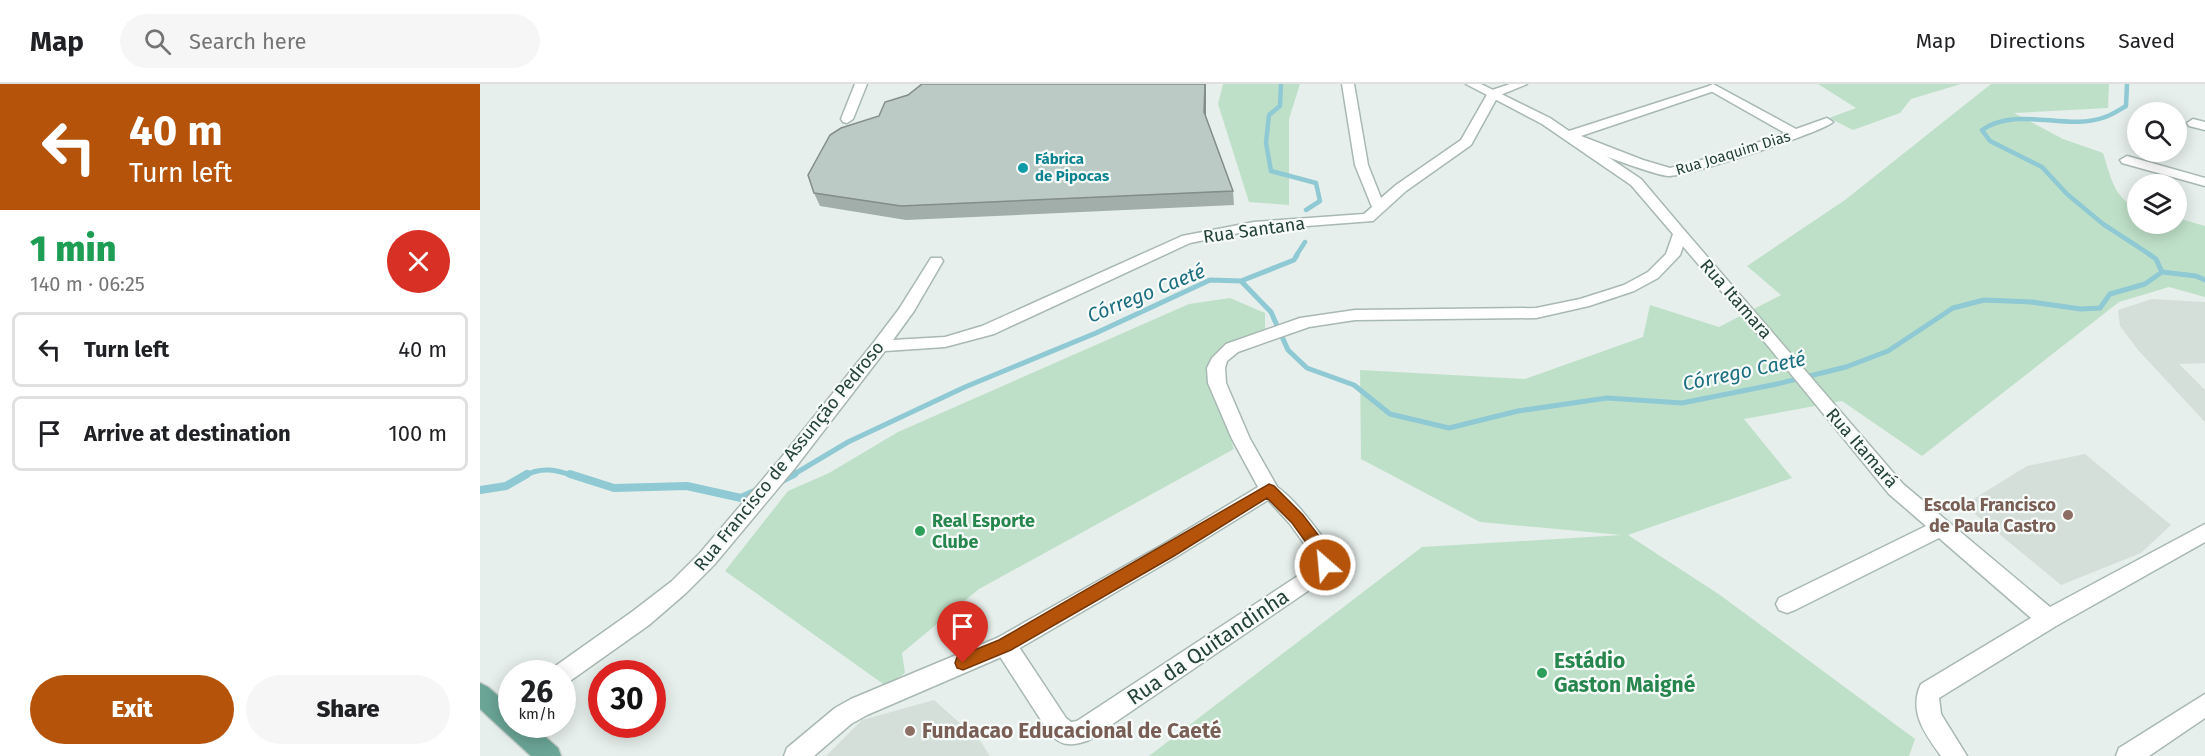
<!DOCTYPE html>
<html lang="en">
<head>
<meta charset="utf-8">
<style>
	:root { --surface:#fff; --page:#f6f6f6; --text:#202124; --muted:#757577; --line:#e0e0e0; --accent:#b45309 }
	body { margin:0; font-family:"Fira Sans",sans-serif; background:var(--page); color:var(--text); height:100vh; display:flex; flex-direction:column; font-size:22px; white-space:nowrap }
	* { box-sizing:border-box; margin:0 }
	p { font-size:20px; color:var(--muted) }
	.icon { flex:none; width:33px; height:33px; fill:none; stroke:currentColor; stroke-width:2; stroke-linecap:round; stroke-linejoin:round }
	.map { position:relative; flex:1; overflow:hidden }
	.details { display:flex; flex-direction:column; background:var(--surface); width:480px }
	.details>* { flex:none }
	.hud { background:#b45309; color:#fff; overflow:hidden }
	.controls { position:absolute; left:1647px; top:18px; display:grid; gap:12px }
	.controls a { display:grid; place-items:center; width:60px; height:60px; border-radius:50%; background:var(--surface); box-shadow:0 3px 15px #0003; font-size:30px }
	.speed { position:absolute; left:18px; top:576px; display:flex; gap:12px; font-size:30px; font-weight:700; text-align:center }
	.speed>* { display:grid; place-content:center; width:78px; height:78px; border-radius:50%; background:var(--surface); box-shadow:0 3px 15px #0003; line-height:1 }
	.speed small { font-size:15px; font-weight:400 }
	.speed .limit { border:9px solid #d22; background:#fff; color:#111 }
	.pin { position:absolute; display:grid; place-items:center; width:51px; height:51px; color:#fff; margin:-62px -26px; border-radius:50% 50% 50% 0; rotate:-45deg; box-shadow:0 0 6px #0007 }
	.pin .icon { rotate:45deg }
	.me { position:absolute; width:66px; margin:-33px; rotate:333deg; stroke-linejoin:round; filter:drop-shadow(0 0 4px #0008) }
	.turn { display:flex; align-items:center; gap:21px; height:126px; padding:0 30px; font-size:27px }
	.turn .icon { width:78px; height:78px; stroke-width:2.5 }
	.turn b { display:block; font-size:42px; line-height:51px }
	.round { display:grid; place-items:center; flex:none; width:63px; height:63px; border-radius:32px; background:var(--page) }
	.head { display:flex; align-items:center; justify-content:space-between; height:102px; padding:0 30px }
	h1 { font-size:36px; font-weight:800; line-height:45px; color:#1e9e55 }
	.button { display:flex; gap:12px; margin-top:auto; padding:12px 30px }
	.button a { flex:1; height:69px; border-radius:36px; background:var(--accent); color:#fff; font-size:24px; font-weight:800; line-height:69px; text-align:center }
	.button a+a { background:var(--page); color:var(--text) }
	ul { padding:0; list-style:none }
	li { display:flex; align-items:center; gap:18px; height:75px; margin:0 12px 9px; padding:0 18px; border:3px solid var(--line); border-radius:9px }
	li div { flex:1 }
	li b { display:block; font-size:22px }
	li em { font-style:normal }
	header { display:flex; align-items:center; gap:36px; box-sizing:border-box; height:84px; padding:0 30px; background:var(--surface); border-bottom:2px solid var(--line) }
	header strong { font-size:28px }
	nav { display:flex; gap:33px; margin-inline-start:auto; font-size:21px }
	.search { width:420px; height:54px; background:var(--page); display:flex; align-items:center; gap:15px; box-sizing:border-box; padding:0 21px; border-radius:33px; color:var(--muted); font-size:22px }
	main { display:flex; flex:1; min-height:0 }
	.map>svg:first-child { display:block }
	.built { fill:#d4dfda }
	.green { fill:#bfe0c8 }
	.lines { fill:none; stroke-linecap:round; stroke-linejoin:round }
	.stream-far2 { stroke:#8ec9d4; stroke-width:4.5 }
	.stream-far1 { stroke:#8ec9d4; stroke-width:5 }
	.stream { stroke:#8ec9d4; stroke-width:8 }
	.minor-casing { stroke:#a8b8b2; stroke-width:3 }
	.tertiary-casing { stroke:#a8b8b2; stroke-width:3 }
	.primary-casing { stroke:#c2cac8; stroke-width:3 }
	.minor { fill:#fff; fill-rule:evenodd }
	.tertiary { fill:#fff; fill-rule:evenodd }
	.primary { fill:#6aa596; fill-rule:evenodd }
	.wall { fill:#a1aea9 }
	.shaded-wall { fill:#838d89 }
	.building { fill:#bbcac4; stroke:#838d89; stroke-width:1.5 }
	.route { fill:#b45309; stroke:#753606; stroke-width:1.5 }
	.culture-dot { fill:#0f9aa8; stroke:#f7fbf9; stroke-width:2 }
	.education-dot { fill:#8d6e63; stroke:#f7fbf9; stroke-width:2 }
	.leisure-dot { fill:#2e9e5b; stroke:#f7fbf9; stroke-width:2 }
	.labels { text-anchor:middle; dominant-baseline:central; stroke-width:4.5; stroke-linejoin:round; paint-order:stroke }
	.far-street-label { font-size:15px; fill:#24423a; stroke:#f7fbf9 }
	.far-culture-label { font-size:15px; font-weight:bold; fill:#0d838f; stroke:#f7fbf9; text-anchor:start }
	.street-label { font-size:18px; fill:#24423a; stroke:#f7fbf9 }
	.education-label { font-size:18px; font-weight:bold; fill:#785e54; stroke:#f7fbf9; text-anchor:end }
	.leisure-label { font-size:18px; font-weight:bold; fill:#27864d; stroke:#f7fbf9; text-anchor:start }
	.water-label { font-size:20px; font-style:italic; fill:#1c6f80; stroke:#f7fbf9 }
	.near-street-label { font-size:21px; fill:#24423a; stroke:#f7fbf9 }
	.near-leisure-label { font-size:21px; font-weight:bold; fill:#27864d; stroke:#f7fbf9; text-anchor:start }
	.near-education-label { font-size:21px; font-weight:bold; fill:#785e54; stroke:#f7fbf9; text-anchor:start }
</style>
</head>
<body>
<header>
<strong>Map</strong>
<div class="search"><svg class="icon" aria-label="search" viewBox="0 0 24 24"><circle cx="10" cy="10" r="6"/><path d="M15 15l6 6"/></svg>Search here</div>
<nav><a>Map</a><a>Directions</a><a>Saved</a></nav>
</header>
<main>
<section class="details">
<div class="hud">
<div class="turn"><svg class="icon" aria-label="left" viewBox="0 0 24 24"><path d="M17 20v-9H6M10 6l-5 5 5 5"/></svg><div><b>40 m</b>Turn left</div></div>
</div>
<div class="head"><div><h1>1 min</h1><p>140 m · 06:25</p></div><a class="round" style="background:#d93025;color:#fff"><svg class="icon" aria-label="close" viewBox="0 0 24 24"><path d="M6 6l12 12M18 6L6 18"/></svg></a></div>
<ul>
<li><svg class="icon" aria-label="left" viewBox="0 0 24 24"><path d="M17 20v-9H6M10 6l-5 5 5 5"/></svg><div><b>Turn left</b></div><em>40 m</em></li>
<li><svg class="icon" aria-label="arrive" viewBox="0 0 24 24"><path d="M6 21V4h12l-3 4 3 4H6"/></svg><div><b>Arrive at destination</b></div><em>100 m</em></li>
</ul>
<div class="button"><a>Exit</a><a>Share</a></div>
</section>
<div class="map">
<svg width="1725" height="672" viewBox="0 0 1725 672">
	<rect width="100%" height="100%" fill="#e6efeb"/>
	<path class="built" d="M 1672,215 L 1725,218 L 1725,279 L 1699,280 L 1725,306 L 1725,338 L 1658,266 L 1640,242 L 1638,226 Z
		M 1605,370 L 1691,441 L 1661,469 L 1581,501 L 1484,421 L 1547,382 Z
		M 454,616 L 501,658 L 510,672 L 346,672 L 382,636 Z"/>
	<path class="green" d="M 743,0 L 820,0 L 809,35 L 809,121 L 769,118 L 738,20 Z
		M 1338,0 L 1481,0 L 1431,15 L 1420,29 L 1373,46 L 1349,34 L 1376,24 Z
		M 1511,0 L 1629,0 L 1628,24 L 1534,29 L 1583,55 L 1623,69 C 1630,90 1634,116 1657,123 L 1658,140 L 1696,140 L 1697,134 L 1725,142 L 1725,213 L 1689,203 L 1639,218 L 1442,372 L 1362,317 L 1264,335 L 1312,394 L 1148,451 L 1240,511 L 1435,655 L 1429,672 L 669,672 L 942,463 L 1142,451 L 1000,438 L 881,375 L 880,286 L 1045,295 L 1163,253 L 1170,221 L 1239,243 L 1301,211 L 1267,182 L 1365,116 Z
		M 750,214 L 785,229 L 785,248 L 758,256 L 729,276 L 728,290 L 754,365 L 499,505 L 422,569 L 425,589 L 406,602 L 245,487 L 308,407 L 349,389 L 418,348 L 709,220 Z"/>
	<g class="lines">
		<path class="stream-far2" d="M 801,0 L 800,22 L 789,31 L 786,59 L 791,87 L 836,99 L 840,117 L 826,126
			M 1647,0 L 1646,22 C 1639,26 1632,31 1625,33 C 1587,48 1538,21 1502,46 L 1510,57 L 1562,83 L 1587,110 L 1623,140 L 1672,172
			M 816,172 L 825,158"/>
		<path class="stream-far1" d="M 1670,171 L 1676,175 L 1682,188
			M 761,197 L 814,176 L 817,171
			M 44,392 C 62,382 76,386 95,392
			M 311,392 L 368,358 L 485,303 L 616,249 L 730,196 L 761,197 L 791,228 L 808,266 L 827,284 L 874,301 L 910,330 L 969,344 L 1038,327 L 1127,314 L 1202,319 L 1297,300 L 1366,283 L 1408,267 L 1473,224 L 1504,216 L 1551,218 L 1601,225 L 1620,224 L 1630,210 L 1665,200 L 1682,188 L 1716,192 L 1725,196"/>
		<path class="stream" d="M 90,390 L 134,404 L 207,402 L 261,414 L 277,407
			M 300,397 L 314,390
			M 0,406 L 26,402 L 47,390"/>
		<g class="minor-casing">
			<path id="minor" d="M 375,0 L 387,0 L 373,35 L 367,39 L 363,38 L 361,35 Z
				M 862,0 L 874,0 L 888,81 L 901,114 L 916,101 L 981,56 L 1009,7 L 1030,0 L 1047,0 L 1018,12 L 991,61 L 926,107 L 893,137 L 774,146 L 710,159 L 514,250 L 465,263 L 405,267 L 315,384 L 234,481 L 206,509 L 169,541 L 90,597 L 82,600 L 82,590 L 71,590 L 74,583 L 153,527 L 192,497 L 220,469 L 301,374 L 394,258 L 419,225 L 451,174 L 461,174 L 463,177 L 434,227 L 413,256 L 465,253 L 502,242 L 702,152 L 774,138 L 884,130 L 892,123 L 875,81 Z
				M 1233,0 L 1316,45 L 1347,34 L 1353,38 C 1343,48 1205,93 1188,92 C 1172,90 1096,63 1086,53 L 1092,49 L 1096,50 L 1163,76 L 1190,84 L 1245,70 L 1305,49 L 1229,6 L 1229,2 Z
				M 1713,35 L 1725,38 L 1725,46 L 1709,42 L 1707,39 Z
				M 1647,72 L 1725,94 L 1725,102 L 1642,79 L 1640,76 Z
				M 1200,146 L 1205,147 L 1423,400 L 1570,523 L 1725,440 L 1725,458 L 1576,542 L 1459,614 L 1461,630 L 1487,672 L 1461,672 C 1445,650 1428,627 1441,600 L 1551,534 L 1459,454 L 1315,526 L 1307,529 L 1299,526 L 1296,520 L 1299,514 L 1446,442 L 1409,410 L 1288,262 L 1195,153 L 1193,150 L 1195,147 Z
				M 789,399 C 809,405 840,450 853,467 C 859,478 854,485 847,494 L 609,656 C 593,662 582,663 570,650 L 517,568 L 514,561 L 517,554 L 525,551 L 533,554 L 586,634 L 591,638 L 597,637 L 833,482 L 835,475 L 810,440 L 779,406 L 782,401 Z
				M 1725,610 L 1725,634 L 1669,672 L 1636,672 L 1639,664 Z"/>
		</g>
		<g class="tertiary-casing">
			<path id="tertiary" d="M 986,0 L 1001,0 L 1070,34 L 1089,47 L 1229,2 L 1237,2 L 1237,6 L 1098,53 L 1161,95 L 1205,147 L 1207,150 L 1200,171 L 1178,194 L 1154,207 L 1109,222 L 1056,234 L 875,236 L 829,243 L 758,268 L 747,277 L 745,284 L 746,299 L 770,355 L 799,406 L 796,411 L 696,473 L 533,568 L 387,631 L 371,640 L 334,672 L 304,672 L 307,664 L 355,624 L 371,615 L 517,554 L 682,461 L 778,403 L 752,355 L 728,299 L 727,284 L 732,274 L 746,260 L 820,234 L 875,226 L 1056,224 L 1100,215 L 1144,201 L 1168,188 L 1186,170 L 1193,150 L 1151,101 L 1062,40 Z"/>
		</g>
		<g class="primary-casing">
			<path id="primary" d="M 0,599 L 8,603 L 32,624 L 32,640 L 51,640 L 78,664 L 81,672 L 51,672 L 0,625 Z"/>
		</g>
		<use href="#minor" class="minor"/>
		<use href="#tertiary" class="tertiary"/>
		<use href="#primary" class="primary"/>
	</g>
	<path class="wall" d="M 442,0 L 726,0 L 726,32 L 753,107 L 754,121 L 426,136 L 340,122 L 334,109 L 399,32 Z"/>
	<path class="shaded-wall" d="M 725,0 L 726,0 L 726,40 L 724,28 Z"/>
	<path class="building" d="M 442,0 L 725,0 L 724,28 L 753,107 L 421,122 L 334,109 L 328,91 L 350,51 L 361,44 L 399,32 L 405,18 L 428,11 Z"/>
	<path class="route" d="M 789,400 L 794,402 L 823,431 L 852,469 L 854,474 L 851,485 L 845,487 L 840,485 L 838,475 L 812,439 L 787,414 L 694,472 L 531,566 L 483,586 L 477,584 L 475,579 L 477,573 L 519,556 Z"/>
	<circle class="culture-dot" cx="543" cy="84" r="6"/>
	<g class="education-dot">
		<circle cx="1588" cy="431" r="6"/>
		<circle cx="430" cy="647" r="6"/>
	</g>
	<g class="leisure-dot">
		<circle cx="440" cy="447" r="6"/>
		<circle cx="1062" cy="589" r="6"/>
	</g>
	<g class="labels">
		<g class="far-street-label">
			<text transform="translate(1253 69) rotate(-17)">Rua Joaquim Dias</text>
		</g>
		<g class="far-culture-label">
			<text x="555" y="75">Fábrica<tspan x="555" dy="17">de Pipocas</tspan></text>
		</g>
		<g class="street-label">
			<text transform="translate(774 146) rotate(-8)">Rua Santana</text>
			<text transform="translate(1256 215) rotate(49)">Rua Itamara</text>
			<text transform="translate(1382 364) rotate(49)">Rua Itamará</text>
			<text transform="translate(309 372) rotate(-51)">Rua Francisco de Assunção Pedroso</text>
		</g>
		<g class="education-label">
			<text x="1576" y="421">Escola Francisco<tspan x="1576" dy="21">de Paula Castro</tspan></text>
		</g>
		<g class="leisure-label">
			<text x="452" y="437">Real Esporte<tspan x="452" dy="21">Clube</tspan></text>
		</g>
		<g class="water-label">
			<text transform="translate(666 209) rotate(-22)">Córrego Caeté</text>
			<text transform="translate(1264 287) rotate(-12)">Córrego Caeté</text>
		</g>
		<g class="near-street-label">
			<text transform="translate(728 563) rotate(-34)">Rua da Quitandinha</text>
		</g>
		<g class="near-leisure-label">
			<text x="1074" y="577">Estádio<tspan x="1074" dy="24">Gaston Maigné</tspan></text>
		</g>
		<g class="near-education-label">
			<text x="442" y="647">Fundacao Educacional de Caeté</text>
		</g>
	</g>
</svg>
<div class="controls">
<a><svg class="icon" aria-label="search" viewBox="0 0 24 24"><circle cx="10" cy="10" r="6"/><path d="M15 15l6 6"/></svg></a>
<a><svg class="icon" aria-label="layers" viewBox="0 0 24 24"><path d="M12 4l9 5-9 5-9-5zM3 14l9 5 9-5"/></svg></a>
</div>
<div class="speed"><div>26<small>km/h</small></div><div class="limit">30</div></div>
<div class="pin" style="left:483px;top:579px;background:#d93025"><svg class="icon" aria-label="arrive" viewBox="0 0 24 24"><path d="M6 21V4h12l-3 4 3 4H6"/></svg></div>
<svg class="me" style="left:845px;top:481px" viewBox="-20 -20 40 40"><circle r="17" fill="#b45309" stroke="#fff" stroke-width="3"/><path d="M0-11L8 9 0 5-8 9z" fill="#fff"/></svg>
</div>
</main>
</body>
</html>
